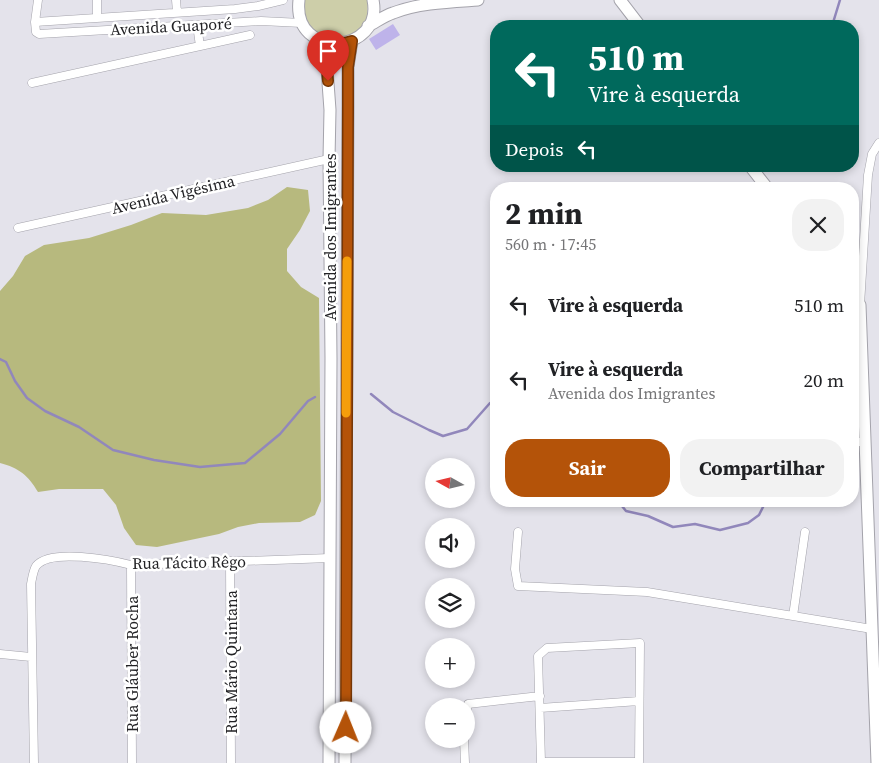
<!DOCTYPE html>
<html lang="pt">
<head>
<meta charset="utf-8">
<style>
	:root { --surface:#fff; --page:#f2f2f2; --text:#202124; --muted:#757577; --accent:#b45309 }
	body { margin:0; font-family:"Source Serif 4",serif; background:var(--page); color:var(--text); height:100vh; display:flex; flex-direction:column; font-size:19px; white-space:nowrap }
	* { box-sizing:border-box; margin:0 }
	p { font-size:16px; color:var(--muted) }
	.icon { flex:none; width:28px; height:28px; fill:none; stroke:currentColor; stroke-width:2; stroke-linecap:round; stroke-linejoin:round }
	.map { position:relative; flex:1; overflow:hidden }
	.panel { position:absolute; left:490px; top:182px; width:369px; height:325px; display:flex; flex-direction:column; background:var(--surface); border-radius:20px; box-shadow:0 2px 8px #0003 }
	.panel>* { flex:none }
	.guide { position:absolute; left:490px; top:20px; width:369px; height:152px; border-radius:20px; box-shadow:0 2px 8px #0003; background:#00695c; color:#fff; overflow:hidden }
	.needle { width:32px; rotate:278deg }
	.fabs { position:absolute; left:425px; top:458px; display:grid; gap:10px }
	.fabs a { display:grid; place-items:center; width:50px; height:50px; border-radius:50%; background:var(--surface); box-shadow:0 2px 8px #0003; font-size:25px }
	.pin { position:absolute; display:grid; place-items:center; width:42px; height:42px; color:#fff; margin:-51px -21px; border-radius:50% 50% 50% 0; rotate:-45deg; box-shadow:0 0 5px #0007 }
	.pin .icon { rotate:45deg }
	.me { position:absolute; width:55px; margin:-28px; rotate:1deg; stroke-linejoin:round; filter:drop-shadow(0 0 4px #0008) }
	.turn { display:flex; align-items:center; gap:18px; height:105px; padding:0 15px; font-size:22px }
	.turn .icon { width:65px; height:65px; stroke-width:2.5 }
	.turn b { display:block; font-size:35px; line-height:42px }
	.then { display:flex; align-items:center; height:48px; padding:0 15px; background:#0003; gap:10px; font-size:19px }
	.round { display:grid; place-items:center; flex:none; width:52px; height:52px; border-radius:20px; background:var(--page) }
	.summary { display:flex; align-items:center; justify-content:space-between; height:85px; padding:0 15px }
	h1 { font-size:30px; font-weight:700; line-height:38px }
	.action { display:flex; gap:10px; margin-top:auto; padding:10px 15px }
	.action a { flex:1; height:58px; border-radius:20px; background:var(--accent); color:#fff; font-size:20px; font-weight:700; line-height:58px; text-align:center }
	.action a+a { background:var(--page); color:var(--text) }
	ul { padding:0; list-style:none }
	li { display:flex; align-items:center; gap:15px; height:75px; padding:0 15px }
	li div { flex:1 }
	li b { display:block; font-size:19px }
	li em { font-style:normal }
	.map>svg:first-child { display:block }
	.green { fill:#cdcea9 }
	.forest { fill:#b7b97e }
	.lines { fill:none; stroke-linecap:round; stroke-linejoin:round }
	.stream { stroke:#9187bb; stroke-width:2.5 }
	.building { fill:#beb3ea }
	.street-casing { stroke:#a4a3ab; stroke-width:9 }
	.secondary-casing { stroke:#a4a3ab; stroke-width:13 }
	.street { stroke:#fff; stroke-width:8 }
	.secondary { stroke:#fff; stroke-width:11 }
	.route-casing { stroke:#753606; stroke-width:12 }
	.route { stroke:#b45309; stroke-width:9 }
	.slow { stroke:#f59e0b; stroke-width:9 }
	.labels { text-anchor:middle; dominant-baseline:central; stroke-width:5; stroke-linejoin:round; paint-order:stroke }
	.street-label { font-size:16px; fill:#222225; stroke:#fff }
</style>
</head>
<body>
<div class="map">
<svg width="879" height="763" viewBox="0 0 879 763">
	<rect width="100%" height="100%" fill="#e4e3eb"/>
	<path class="green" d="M 303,0 L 368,0 L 367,18 L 364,24 L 356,34 L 335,40 L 315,33 L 306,22 Z"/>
	<path class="forest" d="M 287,187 L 308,190 L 310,211 L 300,230 L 287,249 L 287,271 L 301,287 L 319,298 L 321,501 L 315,515 L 300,522 L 259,523 L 238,527 L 219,534 L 157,547 L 136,545 L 124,528 L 116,505 L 103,489 L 59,489 L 38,492 C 28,475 19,468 0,463 L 0,291 L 13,276 L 25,256 L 44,245 L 89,238 L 131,225 L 162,213 L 206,215 L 248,208 L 268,200 Z"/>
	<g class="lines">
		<path class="stream" d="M 832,26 L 840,0
			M 744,189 L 746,186
			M 0,359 L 6,362 L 15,381 L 27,398 L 45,411 L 79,427 L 113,450 L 154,460 L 200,467 L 245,463 L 280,434 L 308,401 L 315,397
			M 371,394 L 393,412 L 429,430 L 443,436 L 467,429 L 490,403 L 496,403
			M 618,501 L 626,511 L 648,516 L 673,527 L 695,524 L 720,530 L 748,523 L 759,515 L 766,501"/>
	</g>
	<path class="building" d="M 393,24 L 400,35 L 376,50 L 369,39 Z"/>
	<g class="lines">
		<g class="street-casing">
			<path id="street" d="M 38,0 L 35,22 L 36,32 L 39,34 L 261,21 L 302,23
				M 97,0 L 97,17
				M 176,0 L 177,12
				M 35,22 L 235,9 L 258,6 L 283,0
				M 197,25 L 200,46
				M 32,83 L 250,35
				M 18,228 L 329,159
				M 860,305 L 868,175 L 872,154 L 879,143
				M 852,442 L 865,442
				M 518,532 L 515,569 L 518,586 L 647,592 L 872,629
				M 230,561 L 231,763
				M 131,565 L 132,763
				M 793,616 L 805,532
				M 640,643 L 639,762 L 541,762 L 538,656 L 547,648 Z
				M 0,654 L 31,657
				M 540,708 L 639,701
				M 466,713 L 468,704 L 540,696
				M 464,739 L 465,763
				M 34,763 L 31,584 C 32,579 33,571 36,566 C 50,548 112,560 131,565 L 330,558"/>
		</g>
		<g class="secondary-casing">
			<path id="secondary" d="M 299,0 C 292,61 384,54 373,0
				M 620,0 L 640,26
				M 368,26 C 376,22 384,16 393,13 C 419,3 450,2 478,0
				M 320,41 L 327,69 L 330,110 L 329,159 L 331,358 L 329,763
				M 750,166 L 768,189
				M 852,295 L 860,305 L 877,763
				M 345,763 L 348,106 L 348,67 L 352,41"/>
		</g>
		<use href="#street" class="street"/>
		<use href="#secondary" class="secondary"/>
	</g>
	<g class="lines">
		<g class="route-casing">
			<path id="route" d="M 328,81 L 327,69 L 320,42 C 332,45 340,45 352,41 L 348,67 L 348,106 L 346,728"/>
		</g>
		<use href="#route" class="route"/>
		<path class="slow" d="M 346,413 L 347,261"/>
	</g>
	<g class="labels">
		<g class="street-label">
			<text transform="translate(171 26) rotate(-3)">Avenida Guaporé</text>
			<text transform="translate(173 194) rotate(-13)">Avenida Vigésima</text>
			<text transform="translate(330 237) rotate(-90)">Avenida dos Imigrantes</text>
			<text transform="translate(189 562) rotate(-1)">Rua Tácito Rêgo</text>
			<text transform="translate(231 662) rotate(-90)">Rua Mário Quintana</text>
			<text transform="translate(132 664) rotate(-90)">Rua Gláuber Rocha</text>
		</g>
	</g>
</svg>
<div class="fabs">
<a><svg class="needle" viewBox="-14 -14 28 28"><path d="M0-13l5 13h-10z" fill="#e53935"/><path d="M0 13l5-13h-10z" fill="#757577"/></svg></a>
<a><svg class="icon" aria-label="sound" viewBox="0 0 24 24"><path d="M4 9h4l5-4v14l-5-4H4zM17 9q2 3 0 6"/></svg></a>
<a><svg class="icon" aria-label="layers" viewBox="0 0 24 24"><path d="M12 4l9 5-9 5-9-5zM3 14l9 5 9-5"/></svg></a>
<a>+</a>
<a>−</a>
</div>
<div class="pin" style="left:328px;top:81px;background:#d93025"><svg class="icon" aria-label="arrive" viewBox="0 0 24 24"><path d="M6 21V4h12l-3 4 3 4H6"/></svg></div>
<svg class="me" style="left:346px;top:728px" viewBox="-20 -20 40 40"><circle r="19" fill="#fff"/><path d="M0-13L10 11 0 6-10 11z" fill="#b45309"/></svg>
<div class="guide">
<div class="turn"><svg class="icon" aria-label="left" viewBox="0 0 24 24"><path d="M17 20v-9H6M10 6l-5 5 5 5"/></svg><div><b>510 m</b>Vire à esquerda</div></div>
<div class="then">Depois<svg class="icon" aria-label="left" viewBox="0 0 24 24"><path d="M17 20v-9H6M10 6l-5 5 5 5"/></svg></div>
</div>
<section class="panel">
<div class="summary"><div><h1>2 min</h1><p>560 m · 17:45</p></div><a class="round"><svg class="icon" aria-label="close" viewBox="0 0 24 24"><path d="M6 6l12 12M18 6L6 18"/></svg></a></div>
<ul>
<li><svg class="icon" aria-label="left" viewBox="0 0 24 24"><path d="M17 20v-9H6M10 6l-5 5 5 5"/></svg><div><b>Vire à esquerda</b></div><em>510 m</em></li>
<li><svg class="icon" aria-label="left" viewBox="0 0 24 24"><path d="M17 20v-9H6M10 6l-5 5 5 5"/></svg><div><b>Vire à esquerda</b><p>Avenida dos Imigrantes</p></div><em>20 m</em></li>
</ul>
<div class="action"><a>Sair</a><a>Compartilhar</a></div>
</section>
</div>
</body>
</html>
